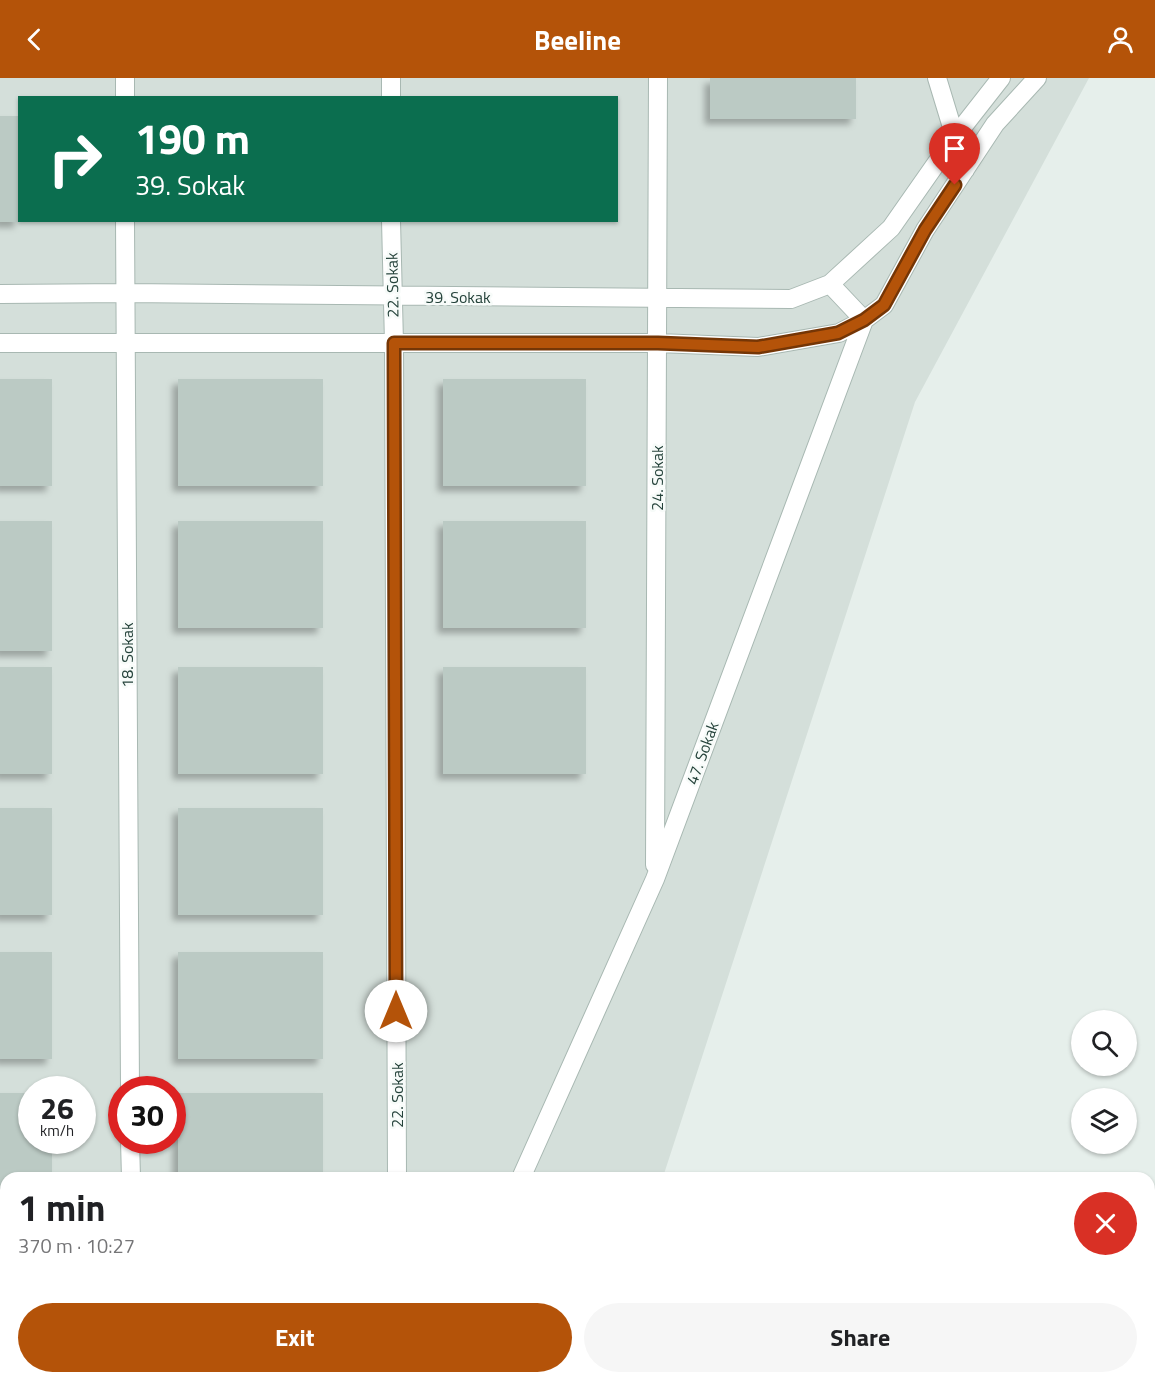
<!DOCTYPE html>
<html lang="en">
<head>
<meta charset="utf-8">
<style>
	:root { --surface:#fff; --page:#f6f6f6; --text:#202124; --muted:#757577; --accent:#b45309 }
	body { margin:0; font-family:"Titillium Web",sans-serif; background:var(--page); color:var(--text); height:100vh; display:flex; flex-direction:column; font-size:22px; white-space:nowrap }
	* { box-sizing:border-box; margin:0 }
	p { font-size:20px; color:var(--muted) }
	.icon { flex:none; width:33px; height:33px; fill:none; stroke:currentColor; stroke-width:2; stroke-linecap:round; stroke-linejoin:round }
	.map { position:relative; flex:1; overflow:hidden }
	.drawer { position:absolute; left:0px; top:1094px; width:1155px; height:212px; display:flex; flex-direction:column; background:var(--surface); border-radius:18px 18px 0 0; box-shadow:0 2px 4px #0004 }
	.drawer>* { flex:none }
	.guide { position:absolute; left:18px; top:18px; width:600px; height:126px; border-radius:0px; box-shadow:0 2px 4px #0004; background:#0b6e4f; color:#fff; overflow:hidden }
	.controls { position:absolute; left:1071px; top:932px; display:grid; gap:12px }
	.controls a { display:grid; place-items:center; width:66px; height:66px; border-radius:50%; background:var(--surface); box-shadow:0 2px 4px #0004; font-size:30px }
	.speed { position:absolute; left:18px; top:998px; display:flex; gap:12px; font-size:30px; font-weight:700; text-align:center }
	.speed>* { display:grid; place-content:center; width:78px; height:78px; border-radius:50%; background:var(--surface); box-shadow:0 2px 4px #0004; line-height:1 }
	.speed small { font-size:15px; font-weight:400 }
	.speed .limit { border:9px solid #d22; background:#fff; color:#111 }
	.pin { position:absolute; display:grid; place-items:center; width:51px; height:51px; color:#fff; margin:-62px -26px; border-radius:50% 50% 50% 0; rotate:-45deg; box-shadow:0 0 6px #0007 }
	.pin .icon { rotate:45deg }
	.me { position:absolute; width:66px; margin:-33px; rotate:0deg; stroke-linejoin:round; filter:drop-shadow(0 0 4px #0008) }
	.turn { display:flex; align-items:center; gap:21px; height:126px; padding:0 18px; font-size:27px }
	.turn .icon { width:78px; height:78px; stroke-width:2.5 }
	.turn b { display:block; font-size:42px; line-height:51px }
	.round { display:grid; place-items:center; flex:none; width:63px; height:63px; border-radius:32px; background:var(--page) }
	.headline { display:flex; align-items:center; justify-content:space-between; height:102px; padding:0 18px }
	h1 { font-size:36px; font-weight:700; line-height:45px }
	.button { display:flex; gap:12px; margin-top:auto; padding:12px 18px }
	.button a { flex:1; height:69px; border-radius:36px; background:var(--accent); color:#fff; font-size:24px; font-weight:700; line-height:69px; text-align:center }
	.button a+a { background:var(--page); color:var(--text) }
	header { display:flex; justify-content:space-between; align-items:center; height:78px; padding:0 18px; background:var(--accent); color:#fff; font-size:27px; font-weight:700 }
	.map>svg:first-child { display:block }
	.built { fill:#d4dfda; fill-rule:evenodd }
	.building { fill:#bbcac4; filter:url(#shadow) }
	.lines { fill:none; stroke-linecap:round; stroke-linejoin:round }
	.minor-casing { stroke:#a8b8b2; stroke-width:20 }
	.tertiary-casing { stroke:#a8b8b2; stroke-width:20 }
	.minor { stroke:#fff; stroke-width:18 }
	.tertiary { stroke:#fff; stroke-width:18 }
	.route-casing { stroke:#753606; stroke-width:15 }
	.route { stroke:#b45309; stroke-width:10 }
	.labels { text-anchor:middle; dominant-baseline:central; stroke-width:5; stroke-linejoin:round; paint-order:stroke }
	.street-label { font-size:16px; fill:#24423a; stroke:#f7fbf9 }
</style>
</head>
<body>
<header><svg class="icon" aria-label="back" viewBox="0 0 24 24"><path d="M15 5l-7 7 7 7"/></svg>Beeline<svg class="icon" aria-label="person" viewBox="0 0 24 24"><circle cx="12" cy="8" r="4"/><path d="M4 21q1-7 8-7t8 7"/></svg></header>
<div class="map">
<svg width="1155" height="1304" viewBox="0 0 1155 1304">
	<defs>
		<filter id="shadow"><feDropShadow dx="-5.5" dy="5.5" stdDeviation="3" flood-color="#0004"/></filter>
	</defs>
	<rect width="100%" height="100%" fill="#e6efeb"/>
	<path class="built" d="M 0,0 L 1089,0 L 915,324 L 663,1099 L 6,1100 L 6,1274 L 0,1274 ZM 20,20 L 616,20 L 616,142 L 20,142 ZM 32,1011 L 82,1011 L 82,1062 L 32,1062 ZM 122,1011 L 172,1011 L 172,1062 L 122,1062 Z"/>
	<path class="building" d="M 710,0 L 856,0 L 856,41 L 710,41 Z
		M 0,38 L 20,38 L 20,144 L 0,144 Z
		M 0,301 L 52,301 L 52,408 L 0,408 Z
		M 178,301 L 323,301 L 323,408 L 178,408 Z
		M 443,301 L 586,301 L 586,408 L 443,408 Z
		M 0,443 L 52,443 L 52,573 L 0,573 Z
		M 178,443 L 323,443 L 323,550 L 178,550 Z
		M 443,443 L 586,443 L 586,550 L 443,550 Z
		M 0,589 L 52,589 L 52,696 L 0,696 Z
		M 178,589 L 323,589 L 323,696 L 178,696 Z
		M 443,589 L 586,589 L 586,696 L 443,696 Z
		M 0,730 L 52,730 L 52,837 L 0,837 Z
		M 178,730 L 323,730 L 323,837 L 178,837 Z
		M 0,874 L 52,874 L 52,981 L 0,981 Z
		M 178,874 L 323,874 L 323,981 L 178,981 Z
		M 0,1015 L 32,1015 L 32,1062 L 52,1062 L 52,1100 L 6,1100 L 6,1122 L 0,1122 Z
		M 178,1015 L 323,1015 L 323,1100 L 178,1100 Z"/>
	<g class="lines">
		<g class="minor-casing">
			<path id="minor" d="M 125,0 L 125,20
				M 391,0 L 391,20
				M 937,0 L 965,92
				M 125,142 L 130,1011
				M 391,142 L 394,265 L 397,1100
				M 0,216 L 126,215 L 791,221 L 830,206 L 891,150 L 954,60 L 1001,0
				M 0,265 L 658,265 L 758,269 L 839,255 L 864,242 L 884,227 L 925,152 L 995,46 L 1037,0
				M 655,787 L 658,0
				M 130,1062 L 131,1100
				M 521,1100 L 655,801 L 864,242 L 830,206
				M 0,1223 L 6,1223"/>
		</g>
		<g class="tertiary-casing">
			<path id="tertiary" d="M 426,1304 L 428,1299"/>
		</g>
		<use href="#minor" class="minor"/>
		<use href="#tertiary" class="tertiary"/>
	</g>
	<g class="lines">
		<g class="route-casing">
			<path id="route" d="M 396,933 L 394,265 L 658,265 L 758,269 L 838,255 L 864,242 L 884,227 L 925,152 L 955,107"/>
		</g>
		<use href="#route" class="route"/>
	</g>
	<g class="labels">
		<g class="street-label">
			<text transform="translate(392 207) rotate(-91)">22. Sokak</text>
			<text x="458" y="219">39. Sokak</text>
			<text transform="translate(657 400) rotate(-90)">24. Sokak</text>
			<text transform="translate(127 577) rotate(-90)">18. Sokak</text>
			<text transform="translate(702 675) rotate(-70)">47. Sokak</text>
			<text transform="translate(397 1017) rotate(-90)">22. Sokak</text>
		</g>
	</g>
</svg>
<div class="controls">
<a><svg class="icon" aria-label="search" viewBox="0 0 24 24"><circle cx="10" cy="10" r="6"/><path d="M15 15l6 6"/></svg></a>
<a><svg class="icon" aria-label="layers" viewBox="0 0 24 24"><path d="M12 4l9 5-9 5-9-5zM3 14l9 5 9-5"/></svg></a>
</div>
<div class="speed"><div>26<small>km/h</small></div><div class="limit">30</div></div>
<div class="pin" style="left:955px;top:107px;background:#d93025"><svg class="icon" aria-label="arrive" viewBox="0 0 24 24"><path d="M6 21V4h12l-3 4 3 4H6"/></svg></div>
<svg class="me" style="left:396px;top:933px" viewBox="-20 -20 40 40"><circle r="19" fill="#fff"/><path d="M0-13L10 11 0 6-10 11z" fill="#b45309"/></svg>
<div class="guide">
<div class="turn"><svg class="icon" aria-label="right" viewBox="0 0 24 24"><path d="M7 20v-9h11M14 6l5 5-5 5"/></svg><div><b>190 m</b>39. Sokak</div></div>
</div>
<section class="drawer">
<div class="headline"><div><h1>1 min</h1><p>370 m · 10:27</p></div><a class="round" style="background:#d93025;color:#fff"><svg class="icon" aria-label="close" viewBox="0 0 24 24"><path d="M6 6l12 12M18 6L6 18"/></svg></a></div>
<div class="button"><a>Exit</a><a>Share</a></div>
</section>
</div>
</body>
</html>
